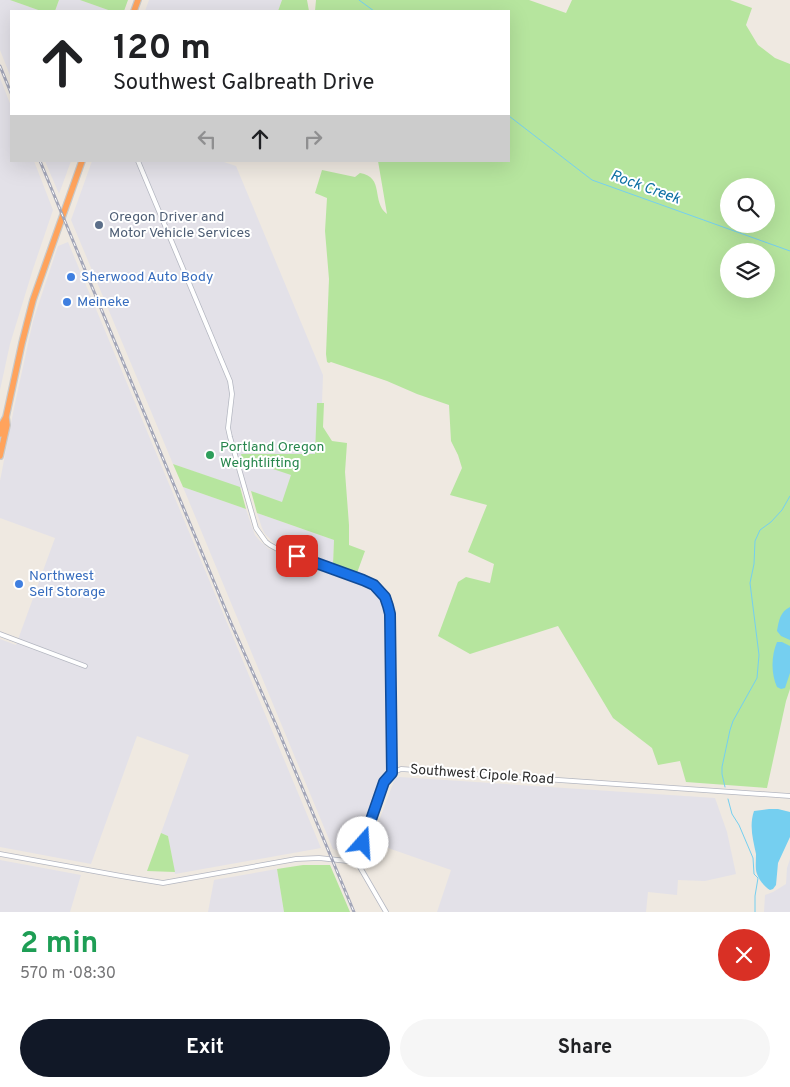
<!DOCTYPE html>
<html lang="en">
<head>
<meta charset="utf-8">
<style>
	:root { --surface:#fff; --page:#f6f6f6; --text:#202124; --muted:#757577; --accent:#111827 }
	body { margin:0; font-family:Overpass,sans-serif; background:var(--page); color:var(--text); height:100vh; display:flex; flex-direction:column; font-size:19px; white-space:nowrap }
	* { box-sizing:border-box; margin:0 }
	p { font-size:16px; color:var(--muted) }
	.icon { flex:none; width:28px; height:28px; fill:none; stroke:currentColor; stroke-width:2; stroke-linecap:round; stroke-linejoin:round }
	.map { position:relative; height:912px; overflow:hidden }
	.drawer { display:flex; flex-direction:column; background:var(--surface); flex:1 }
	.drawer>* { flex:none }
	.hud { position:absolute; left:10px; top:10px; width:500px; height:152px; border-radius:0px; box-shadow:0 5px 20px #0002; background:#fff; color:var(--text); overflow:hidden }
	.buttons { position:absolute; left:720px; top:178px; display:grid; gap:10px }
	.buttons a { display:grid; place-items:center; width:55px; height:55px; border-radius:50%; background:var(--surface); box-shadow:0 5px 20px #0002; font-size:25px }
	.pin { position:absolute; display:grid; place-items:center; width:42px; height:42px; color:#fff; margin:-21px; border-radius:10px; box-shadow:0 2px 8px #0006 }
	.me { position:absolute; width:55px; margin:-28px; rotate:19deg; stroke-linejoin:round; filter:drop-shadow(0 0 4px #0008) }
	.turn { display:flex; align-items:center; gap:18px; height:105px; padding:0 20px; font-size:22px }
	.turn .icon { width:65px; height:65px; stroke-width:2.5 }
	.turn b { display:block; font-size:35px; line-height:42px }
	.lanes { display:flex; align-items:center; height:48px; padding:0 20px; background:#0003; justify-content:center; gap:25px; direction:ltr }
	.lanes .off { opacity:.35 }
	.round { display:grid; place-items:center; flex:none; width:52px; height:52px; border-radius:26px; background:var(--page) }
	.overview { display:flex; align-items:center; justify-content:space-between; height:85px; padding:0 20px }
	h1 { font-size:30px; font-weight:700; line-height:38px; color:#1e9e55 }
	.primary-button { display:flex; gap:10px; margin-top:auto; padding:10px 20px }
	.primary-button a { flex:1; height:58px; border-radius:30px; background:var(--accent); color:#fff; font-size:20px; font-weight:700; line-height:58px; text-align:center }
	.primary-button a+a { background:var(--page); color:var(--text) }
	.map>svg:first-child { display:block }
	.industrial { fill:#e3e1e8 }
	.green { fill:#b6e59e; fill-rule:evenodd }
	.water { fill:#75cff0 }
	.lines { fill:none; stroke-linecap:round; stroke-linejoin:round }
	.stream { stroke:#75cff0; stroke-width:1 }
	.minor-casing { stroke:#b4b7c1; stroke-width:5.5 }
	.highway-casing { stroke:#c9c9c9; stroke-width:8 }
	.minor { stroke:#fff; stroke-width:4 }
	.highway { stroke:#ffa35c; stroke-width:5.5 }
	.rail-casing { stroke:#a3a6b8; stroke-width:3 }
	.rail { stroke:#fff; stroke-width:1; stroke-dasharray:4; stroke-linecap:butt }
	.route-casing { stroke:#114b97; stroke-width:12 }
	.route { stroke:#1a73e8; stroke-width:9 }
	.service-dot { fill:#5c6f8a; stroke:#fff; stroke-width:2 }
	.shop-dot { fill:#3f7fe0; stroke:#fff; stroke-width:2 }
	.leisure-dot { fill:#2e9e5b; stroke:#fff; stroke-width:2 }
	.labels { text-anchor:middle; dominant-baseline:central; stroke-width:4; stroke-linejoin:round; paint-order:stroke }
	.service-label { font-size:14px; fill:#4e5e75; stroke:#fff; text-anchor:start }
	.shop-label { font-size:14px; fill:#366cbe; stroke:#fff; text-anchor:start }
	.leisure-label { font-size:14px; fill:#27864d; stroke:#fff; text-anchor:start }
	.street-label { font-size:14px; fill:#2e2e2e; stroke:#fff }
	.water-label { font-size:15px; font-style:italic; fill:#0d6fa3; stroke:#fff }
</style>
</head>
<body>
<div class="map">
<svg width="790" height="912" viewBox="0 0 790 912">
	<rect width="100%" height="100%" fill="#efe9e1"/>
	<path class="industrial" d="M 0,0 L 10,0 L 41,11 L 11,11 L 11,78 L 0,50 Z
		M 59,0 L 80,0 L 111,11 L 55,11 Z
		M 149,0 L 282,0 L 278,11 L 145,11 Z
		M 0,78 L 11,106 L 11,161 L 34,161 L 53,210 L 33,269 L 10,344 L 0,390 Z
		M 45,161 L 71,161 L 59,194 Z
		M 92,161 L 221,161 L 236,166 L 323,375 L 318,515 L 173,464 L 71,220 Z
		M 68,242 L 321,848 L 175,874 L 168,836 L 161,833 L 189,755 L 137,736 L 91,864 L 0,847 L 0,639 L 16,645 L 55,538 L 0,518 L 0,481 L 14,408 L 33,321 L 58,246 Z
		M 183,487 L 246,509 L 252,527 L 255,535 L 260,541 L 269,549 L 362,583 L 370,588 L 376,593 L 381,600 L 384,610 L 388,766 L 355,856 L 333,849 Z
		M 257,513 L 334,540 L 333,565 L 275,544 L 265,534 L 262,528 Z
		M 400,777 L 715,798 L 727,832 L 736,874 L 705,881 L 678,880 L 677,895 L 648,892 L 646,912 L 437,912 L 451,870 L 371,842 L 394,781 L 396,778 Z
		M 790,859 L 790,912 L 764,912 L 765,895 L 773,892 L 786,884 L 787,868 Z
		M 0,860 L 81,875 L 70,912 L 0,912 Z
		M 277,869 L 284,912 L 208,912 L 214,880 Z"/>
	<path class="green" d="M 10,0 L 59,0 L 55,11 L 41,11 Z
		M 80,0 L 128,0 L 124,11 L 111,11 Z
		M 282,0 L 307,0 L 309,11 L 278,11 Z
		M 316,0 L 529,0 L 566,13 L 572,0 L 730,0 L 752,8 L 746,25 L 758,45 L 775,58 L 790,64 L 790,689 L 786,701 L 767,788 L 686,782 L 680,761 L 658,765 L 652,748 L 613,718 L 558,626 L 470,654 L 438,636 L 458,582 L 466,577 L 490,583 L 494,564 L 468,552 L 487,505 L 450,495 L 462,468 L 458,455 L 451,441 L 449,405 L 417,394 L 387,381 L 331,362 L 329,363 L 327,362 L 326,354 L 329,279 L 325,231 L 327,198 L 315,193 L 322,170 L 355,177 L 360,173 C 385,177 371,202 387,214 L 378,161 L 509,161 L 509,11 L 315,11 ZM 729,186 L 766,186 L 766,224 L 729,224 ZM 729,251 L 766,251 L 766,289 L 729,289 Z
		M 317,403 L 324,403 L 323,427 L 332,441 L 347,443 L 345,472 L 349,525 L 349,545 L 365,551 L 357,573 L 333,565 L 334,540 L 257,513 L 251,491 L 282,502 L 291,475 L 261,465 L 244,464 L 241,454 L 315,454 Z
		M 173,464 L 240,487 L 246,509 L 183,487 Z
		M 161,833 L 168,836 L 175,872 L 147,871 Z
		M 303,865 L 330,865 L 350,912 L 284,912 L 277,869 Z"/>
	<path class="water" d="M 790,607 L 790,640 L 781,636 L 777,631 C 779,620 780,612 790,607 Z
		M 777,642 L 782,642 L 790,646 L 790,673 L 785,688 L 781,689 L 777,687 C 771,674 771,656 777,642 Z
		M 769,809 L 778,809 L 790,812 L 790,837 L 778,863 L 776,885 L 773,889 L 770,890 C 765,887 759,880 757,874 C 755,869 756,861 756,854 C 753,839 749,826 754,811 Z"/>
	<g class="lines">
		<path class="stream" d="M 359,0 L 374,11
			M 509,116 L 592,180 L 790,251
			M 725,787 L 722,774 L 722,767 L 730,730 L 733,721 L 757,678 L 759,655 L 750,583 L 754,564 L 755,541 L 760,530 L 771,522 L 782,510 L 790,496
			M 728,799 L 732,814 L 739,825 L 753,858 L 754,874 L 758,878 L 755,896 L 755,912"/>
		<g class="minor-casing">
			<path id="minor" d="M 138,161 L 230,381 L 232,394 L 228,428 L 230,437 L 256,528 L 266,542 L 270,545 L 281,551 L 363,580 C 379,586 387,597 390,614 L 392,773
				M 0,634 L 85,666
				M 0,854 L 121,876 L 163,883 L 296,859 L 319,858 L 357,862
				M 357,862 L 385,782 L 392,773 L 401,769 L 790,796
				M 357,862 L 386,912"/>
		</g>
		<g class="highway-casing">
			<path id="highway" d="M 134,11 L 138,0
				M 0,434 L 2,424 L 6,417
				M 0,456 L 7,425 L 6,417 L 22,343 L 33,300 L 82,161"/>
		</g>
		<use href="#minor" class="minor"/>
		<use href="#highway" class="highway"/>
		<g class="rail-casing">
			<path id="rail" d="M 0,66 L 11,93
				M 40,161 L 231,623 L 276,725 L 354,912"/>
		</g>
		<use href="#rail" class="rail"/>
	</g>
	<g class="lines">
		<g class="route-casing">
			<path id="route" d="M 297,556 L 363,580 L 374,585 L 385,597 L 388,606 L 390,614 L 392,773 L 384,782 L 363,843"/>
		</g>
		<use href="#route" class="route"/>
	</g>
	<circle class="service-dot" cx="99" cy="225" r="5"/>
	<g class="shop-dot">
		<circle cx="71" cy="277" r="5"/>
		<circle cx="67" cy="302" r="5"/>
		<circle cx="19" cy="584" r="5"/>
	</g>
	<circle class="leisure-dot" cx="210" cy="455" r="5"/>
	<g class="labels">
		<g class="service-label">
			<text x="109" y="217">Oregon Driver and<tspan x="109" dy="16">Motor Vehicle Services</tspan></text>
		</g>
		<g class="shop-label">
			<text x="81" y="277">Sherwood Auto Body</text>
			<text x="77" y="302">Meineke</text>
			<text x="29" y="576">Northwest<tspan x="29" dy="16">Self Storage</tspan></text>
		</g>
		<g class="leisure-label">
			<text x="220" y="447">Portland Oregon<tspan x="220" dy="16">Weightlifting</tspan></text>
		</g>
		<g class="street-label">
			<text transform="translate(482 775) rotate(4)">Southwest Cipole Road</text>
		</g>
		<g class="water-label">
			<text transform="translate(645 188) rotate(20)">Rock Creek</text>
		</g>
	</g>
</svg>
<div class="buttons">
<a><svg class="icon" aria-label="search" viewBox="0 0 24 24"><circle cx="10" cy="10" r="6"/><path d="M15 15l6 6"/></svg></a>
<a><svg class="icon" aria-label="layers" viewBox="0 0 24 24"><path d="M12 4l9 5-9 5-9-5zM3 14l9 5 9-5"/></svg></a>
</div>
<div class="pin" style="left:297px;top:556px;background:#d93025"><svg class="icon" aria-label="arrive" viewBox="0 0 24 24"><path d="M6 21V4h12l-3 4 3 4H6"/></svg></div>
<svg class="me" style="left:363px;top:843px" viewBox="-20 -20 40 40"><circle r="19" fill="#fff"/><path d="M0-13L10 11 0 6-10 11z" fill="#1a73e8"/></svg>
<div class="hud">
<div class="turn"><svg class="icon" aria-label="ahead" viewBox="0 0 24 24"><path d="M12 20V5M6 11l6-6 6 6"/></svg><div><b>120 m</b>Southwest Galbreath Drive</div></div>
<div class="lanes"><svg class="icon off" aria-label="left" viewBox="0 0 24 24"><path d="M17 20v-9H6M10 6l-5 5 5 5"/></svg><svg class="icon" aria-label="ahead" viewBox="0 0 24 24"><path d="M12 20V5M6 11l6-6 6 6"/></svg><svg class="icon off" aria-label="right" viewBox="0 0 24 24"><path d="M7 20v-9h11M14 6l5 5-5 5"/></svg></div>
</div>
</div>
<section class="drawer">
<div class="overview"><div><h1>2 min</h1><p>570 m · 08:30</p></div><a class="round" style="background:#d93025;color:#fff"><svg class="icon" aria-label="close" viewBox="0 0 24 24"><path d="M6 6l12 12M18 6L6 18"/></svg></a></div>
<div class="primary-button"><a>Exit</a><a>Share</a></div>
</section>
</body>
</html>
